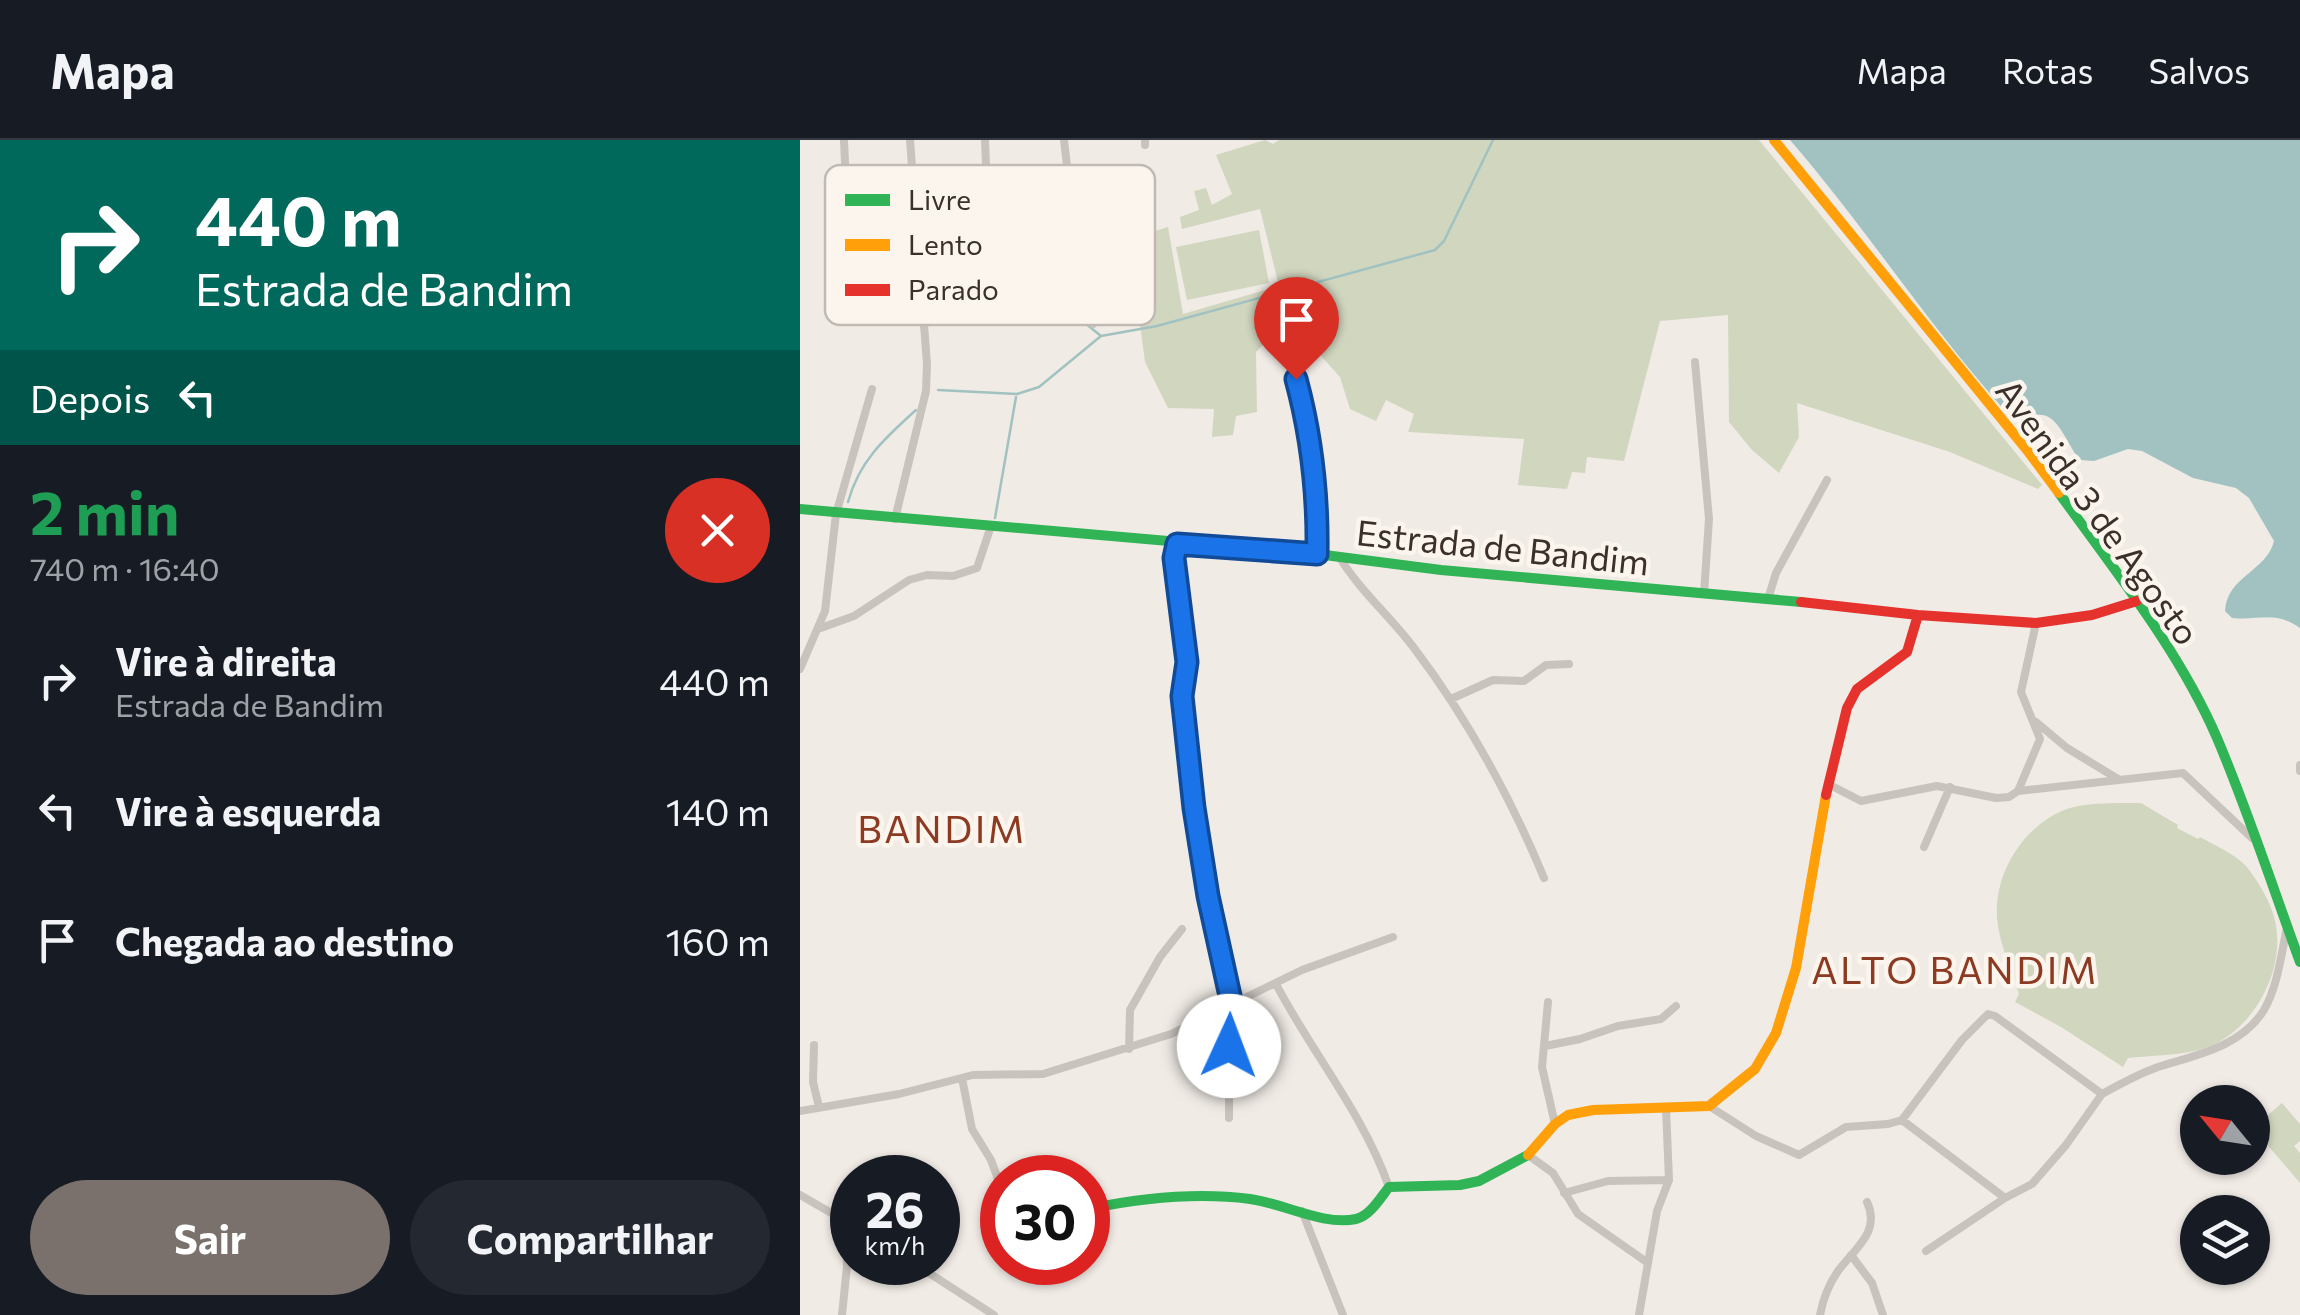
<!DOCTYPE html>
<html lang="pt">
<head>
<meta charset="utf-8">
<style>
	:root { --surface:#171b24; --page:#242831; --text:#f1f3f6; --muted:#9ea1a6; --line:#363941; --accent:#7a716c }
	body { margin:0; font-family:Commissioner,sans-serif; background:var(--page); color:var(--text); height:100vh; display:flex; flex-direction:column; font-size:38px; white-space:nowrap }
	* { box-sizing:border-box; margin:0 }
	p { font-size:32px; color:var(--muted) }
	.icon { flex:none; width:55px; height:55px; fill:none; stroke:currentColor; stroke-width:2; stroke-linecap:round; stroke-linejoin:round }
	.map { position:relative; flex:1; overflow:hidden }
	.drawer { display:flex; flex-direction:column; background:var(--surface); width:800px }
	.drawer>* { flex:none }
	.banner { background:#00695c; color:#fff; overflow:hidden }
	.needle { width:65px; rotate:300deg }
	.buttons { position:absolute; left:1380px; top:945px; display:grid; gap:20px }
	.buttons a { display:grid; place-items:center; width:90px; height:90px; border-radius:50%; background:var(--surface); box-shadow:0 2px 8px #0004; font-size:50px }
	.speed { position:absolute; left:30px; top:1015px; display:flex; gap:20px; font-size:50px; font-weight:700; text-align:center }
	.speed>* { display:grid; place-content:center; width:130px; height:130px; border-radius:50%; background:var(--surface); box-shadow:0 2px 8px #0004; line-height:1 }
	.speed small { font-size:25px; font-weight:400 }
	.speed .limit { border:15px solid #d22; background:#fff; color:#111 }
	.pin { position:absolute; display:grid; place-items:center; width:85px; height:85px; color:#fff; margin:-102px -42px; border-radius:50% 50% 50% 0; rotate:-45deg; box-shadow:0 0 10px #0007 }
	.pin .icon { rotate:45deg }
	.me { position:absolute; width:110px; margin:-55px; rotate:2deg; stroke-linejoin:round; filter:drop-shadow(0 0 8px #0008) }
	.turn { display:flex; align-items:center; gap:35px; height:210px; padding:0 30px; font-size:45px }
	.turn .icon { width:130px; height:130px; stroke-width:2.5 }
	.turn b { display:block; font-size:70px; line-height:85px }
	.then { display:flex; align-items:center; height:95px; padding:0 30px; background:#0003; gap:20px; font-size:38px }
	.round { display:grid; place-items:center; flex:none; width:105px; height:105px; border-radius:52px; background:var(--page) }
	.headline { display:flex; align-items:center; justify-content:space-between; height:170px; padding:0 30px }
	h1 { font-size:60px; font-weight:700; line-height:75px; color:#1e9e55 }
	.cta { display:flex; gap:20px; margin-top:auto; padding:20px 30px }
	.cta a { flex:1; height:115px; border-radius:60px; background:var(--accent); color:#fff; font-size:40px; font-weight:700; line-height:115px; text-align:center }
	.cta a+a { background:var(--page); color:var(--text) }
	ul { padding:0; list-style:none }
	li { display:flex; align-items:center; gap:30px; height:130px; padding:0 30px }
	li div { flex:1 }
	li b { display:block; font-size:38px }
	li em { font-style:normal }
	header { display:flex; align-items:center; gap:60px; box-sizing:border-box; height:140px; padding:0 50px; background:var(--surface); border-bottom:2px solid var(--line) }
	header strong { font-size:48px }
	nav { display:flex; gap:55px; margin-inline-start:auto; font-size:35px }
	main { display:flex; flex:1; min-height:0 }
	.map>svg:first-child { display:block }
	.green { fill:#d1d6bf }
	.water { fill:#a1c2c1 }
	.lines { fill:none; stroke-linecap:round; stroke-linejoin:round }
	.stream { stroke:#a1c2c1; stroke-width:2.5 }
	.street { stroke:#c9c3be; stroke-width:8 }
	.fast { stroke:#30b455; stroke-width:10 }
	.slow { stroke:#ff9f0a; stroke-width:10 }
	.jam { stroke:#e5322d; stroke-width:10 }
	.route-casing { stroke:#114b97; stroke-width:25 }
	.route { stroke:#1a73e8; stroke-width:18 }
	.labels { text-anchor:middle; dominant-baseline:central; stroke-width:9; stroke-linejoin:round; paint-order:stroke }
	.street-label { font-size:35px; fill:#3b302b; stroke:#fbf5ee }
	.neighbourhood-label { font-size:38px; letter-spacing:2.5px; fill:#8c3b22; stroke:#fbf5ee }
	.key { fill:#fbf5ee; stroke:#c1bab4; stroke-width:2.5 }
	.key-label { font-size:28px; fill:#3b302b }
</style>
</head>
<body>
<header>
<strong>Mapa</strong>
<nav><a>Mapa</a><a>Rotas</a><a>Salvos</a></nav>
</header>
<main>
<section class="drawer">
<div class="banner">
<div class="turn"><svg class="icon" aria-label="right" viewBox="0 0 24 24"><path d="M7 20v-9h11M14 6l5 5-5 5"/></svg><div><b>440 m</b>Estrada de Bandim</div></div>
<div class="then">Depois<svg class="icon" aria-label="left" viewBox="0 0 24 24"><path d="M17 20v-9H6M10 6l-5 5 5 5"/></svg></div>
</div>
<div class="headline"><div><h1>2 min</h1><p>740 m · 16:40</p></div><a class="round" style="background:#d93025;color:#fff"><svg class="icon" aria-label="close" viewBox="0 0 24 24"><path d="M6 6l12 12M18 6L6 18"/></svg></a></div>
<ul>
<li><svg class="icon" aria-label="right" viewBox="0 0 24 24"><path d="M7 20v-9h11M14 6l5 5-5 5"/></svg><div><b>Vire à direita</b><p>Estrada de Bandim</p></div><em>440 m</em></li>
<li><svg class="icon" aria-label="left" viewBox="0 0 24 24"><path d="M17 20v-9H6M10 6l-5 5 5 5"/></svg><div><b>Vire à esquerda</b></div><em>140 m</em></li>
<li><svg class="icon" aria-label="arrive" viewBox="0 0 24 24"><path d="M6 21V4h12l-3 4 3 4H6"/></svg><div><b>Chegada ao destino</b></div><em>160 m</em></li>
</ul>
<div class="cta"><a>Sair</a><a>Compartilhar</a></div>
</section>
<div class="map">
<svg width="1500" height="1175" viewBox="0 0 1500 1175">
	<rect width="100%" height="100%" fill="#f0ebe5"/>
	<path class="green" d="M 465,0 L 473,4 L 479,0 L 959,0 L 1242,345 L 1238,349 L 1150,312 L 997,263 L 999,297 L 979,333 L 952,310 L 929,282 L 928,175 L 860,181 L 824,321 L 787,317 L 785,333 L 772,332 L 767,349 L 718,345 L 724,299 L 608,292 L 614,274 L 586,260 L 576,281 L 550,269 L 540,237 L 504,197 L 483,205 L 467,201 L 456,212 L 457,272 L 436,276 L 433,295 L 412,297 L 414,269 L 368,268 L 345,222 L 335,146 L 324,149 L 314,104 L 368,87 L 383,174 L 479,146 L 460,69 L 382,89 L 380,77 L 399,70 L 394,51 L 406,48 L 412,65 L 432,54 L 416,15 Z
		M 459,90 L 469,143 L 387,160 L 376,107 Z
		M 1341,663 L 1378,685 L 1377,688 L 1398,699 L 1400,697 C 1414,705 1435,714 1446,726 C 1458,741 1471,762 1475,781 C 1486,828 1456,885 1413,905 C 1388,916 1355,915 1328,918 L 1323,927 L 1261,887 L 1215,862 L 1219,854 C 1212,832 1202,810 1198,786 C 1190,738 1223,683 1270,668 C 1293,662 1318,663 1341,663 Z
		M 1482,963 L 1500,984 L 1500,1001 L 1494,1006 L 1500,1013 L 1500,1043 L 1453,988 Z"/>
	<path class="water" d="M 990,0 L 1500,0 L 1500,488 C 1474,470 1460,481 1432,478 L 1425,471 C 1427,436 1467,431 1474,401 L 1449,358 L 1436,348 L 1393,338 L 1342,311 L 1328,309 L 1294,321 L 1280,320 C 1269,308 1259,276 1242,275 C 1228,274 1221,279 1207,273 C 1129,186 1066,88 990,0 Z"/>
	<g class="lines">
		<path class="stream" d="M 141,79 L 238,145 L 301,196
			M 138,250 L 217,254 L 239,247 L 301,196 L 357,186 L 635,110 L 644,101 L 693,0
			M 48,362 C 59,321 85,298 116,270
			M 195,378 L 216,257"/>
		<path class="street" d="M 44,0 L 49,115
			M 185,0 L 187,51
			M 264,0 L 275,94 L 293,184
			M 345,0 L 345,5
			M 488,214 C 510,289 519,336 517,414
			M 895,222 L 909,379 L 904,454
			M 95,379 L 126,251 L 127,224 L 110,0
			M 377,404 C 370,443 386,479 387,518 C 387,531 382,542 382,556 C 388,660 408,764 432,865
			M 540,418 C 561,452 590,476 614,508 C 667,578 710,656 744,738
			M 968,459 L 976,433 L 1027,340
			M 18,489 L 54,476 L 109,440 L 127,435 L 153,436 L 177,428 L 191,386
			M 0,529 L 25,471 L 36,374 L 72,249
			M 651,559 L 693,540 L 724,541 L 746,525 L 769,524
			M 1236,582 L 1267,608 L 1318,639
			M 1500,625 L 1500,631
			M 1028,644 L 1061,661 L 1137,646 L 1196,658 L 1209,657 L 1218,651 L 1240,599 L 1221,552 L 1236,483
			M 1218,651 L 1383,633 L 1452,698
			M 1124,707 L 1150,647
			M 476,844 C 512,913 563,973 589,1047
			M 748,862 L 742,927 L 755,984
			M 424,870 L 429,907 L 429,978
			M 14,905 L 13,942 L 19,967
			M 745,906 L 780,899 L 818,886 L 861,879 L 876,866
			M 329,909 L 330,870 L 360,817 L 382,789
			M 162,938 L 172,989 L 191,1020 L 202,1050
			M 909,966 L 956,996 L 999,1015 L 1046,987 L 1088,984 L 1102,980 L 1162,900 L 1188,874 L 1195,876 L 1302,954 C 1320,944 1338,934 1358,927 C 1396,915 1441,907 1464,870 C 1478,846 1481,814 1487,788
			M 0,971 L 99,954 L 173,935 L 243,934 L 371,894 L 502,830 L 593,797
			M 1102,980 L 1205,1058
			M 728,1015 L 753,1033 L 778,1074 L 848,1123
			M 764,1053 L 808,1041 L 869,1040
			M 0,1055 L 52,1085
			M 502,1071 L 543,1175
			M 1126,1111 L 1205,1058 L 1232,1044 L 1266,1005 L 1302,954
			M 1051,1115 L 1072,1143 L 1083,1175
			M 112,1122 L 194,1175
			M 42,1175 L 47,1126 L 45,1081
			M 839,1175 L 857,1071 L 869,1040 L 866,968
			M 1020,1175 C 1023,1159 1029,1144 1038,1131 C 1055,1108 1081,1092 1067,1062"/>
		<path class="fast" d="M 1259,353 C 1315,431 1379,510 1417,598 C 1448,671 1473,748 1500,822
			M 0,369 L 517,414 L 641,430 L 1001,462
			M 288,1069 C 341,1058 396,1052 450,1059 C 483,1063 523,1086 556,1079 C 570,1076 581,1057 589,1047 L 660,1045 L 679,1041 L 728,1015"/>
		<path class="slow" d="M 974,0 L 1227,310 L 1259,353
			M 728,1015 L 755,984 L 768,975 L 793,970 L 909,966 L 955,929 L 976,893 L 996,828 L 1026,655"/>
		<path class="jam" d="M 1001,462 L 1118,475 L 1236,483 L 1292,475 L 1337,461
			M 1026,655 L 1047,568 L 1057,549 L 1107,512 L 1118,475"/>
	</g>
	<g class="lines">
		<g class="route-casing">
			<path id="route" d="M 429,906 L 424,870 L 432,865 L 408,756 L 394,668 L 382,556 L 387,522 L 374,418 L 377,404 L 517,414 C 518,353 512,298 496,239"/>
		</g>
		<use href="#route" class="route"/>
	</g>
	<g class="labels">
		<g class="street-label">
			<text transform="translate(1299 371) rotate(54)">Avenida 3 de Agosto</text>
			<text transform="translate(703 406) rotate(6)">Estrada de Bandim</text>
		</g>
		<g class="neighbourhood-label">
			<text x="142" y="687">BANDIM</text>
			<text x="1155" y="828">ALTO BANDIM</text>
		</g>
	</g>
	<rect x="25" y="25" width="330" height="160" rx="15" class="key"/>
	<rect x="45" y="54" width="45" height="12" fill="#30b455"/>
	<rect x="45" y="99" width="45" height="12" fill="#ff9f0a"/>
	<rect x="45" y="144" width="45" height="12" fill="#e5322d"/>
	<g class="key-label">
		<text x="108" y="70">Livre</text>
		<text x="108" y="115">Lento</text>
		<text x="108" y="160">Parado</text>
	</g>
</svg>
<div class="buttons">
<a><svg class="needle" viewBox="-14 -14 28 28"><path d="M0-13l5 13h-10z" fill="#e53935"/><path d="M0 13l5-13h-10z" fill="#9ea1a6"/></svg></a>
<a><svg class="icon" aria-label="layers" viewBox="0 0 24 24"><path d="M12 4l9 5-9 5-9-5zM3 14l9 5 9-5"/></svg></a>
</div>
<div class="speed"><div>26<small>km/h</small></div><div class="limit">30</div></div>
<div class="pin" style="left:496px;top:239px;background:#d93025"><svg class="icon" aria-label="arrive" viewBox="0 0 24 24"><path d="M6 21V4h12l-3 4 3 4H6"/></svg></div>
<svg class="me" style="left:429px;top:906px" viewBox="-20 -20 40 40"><circle r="19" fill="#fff"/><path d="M0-13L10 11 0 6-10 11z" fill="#1a73e8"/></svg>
</div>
</main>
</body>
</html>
